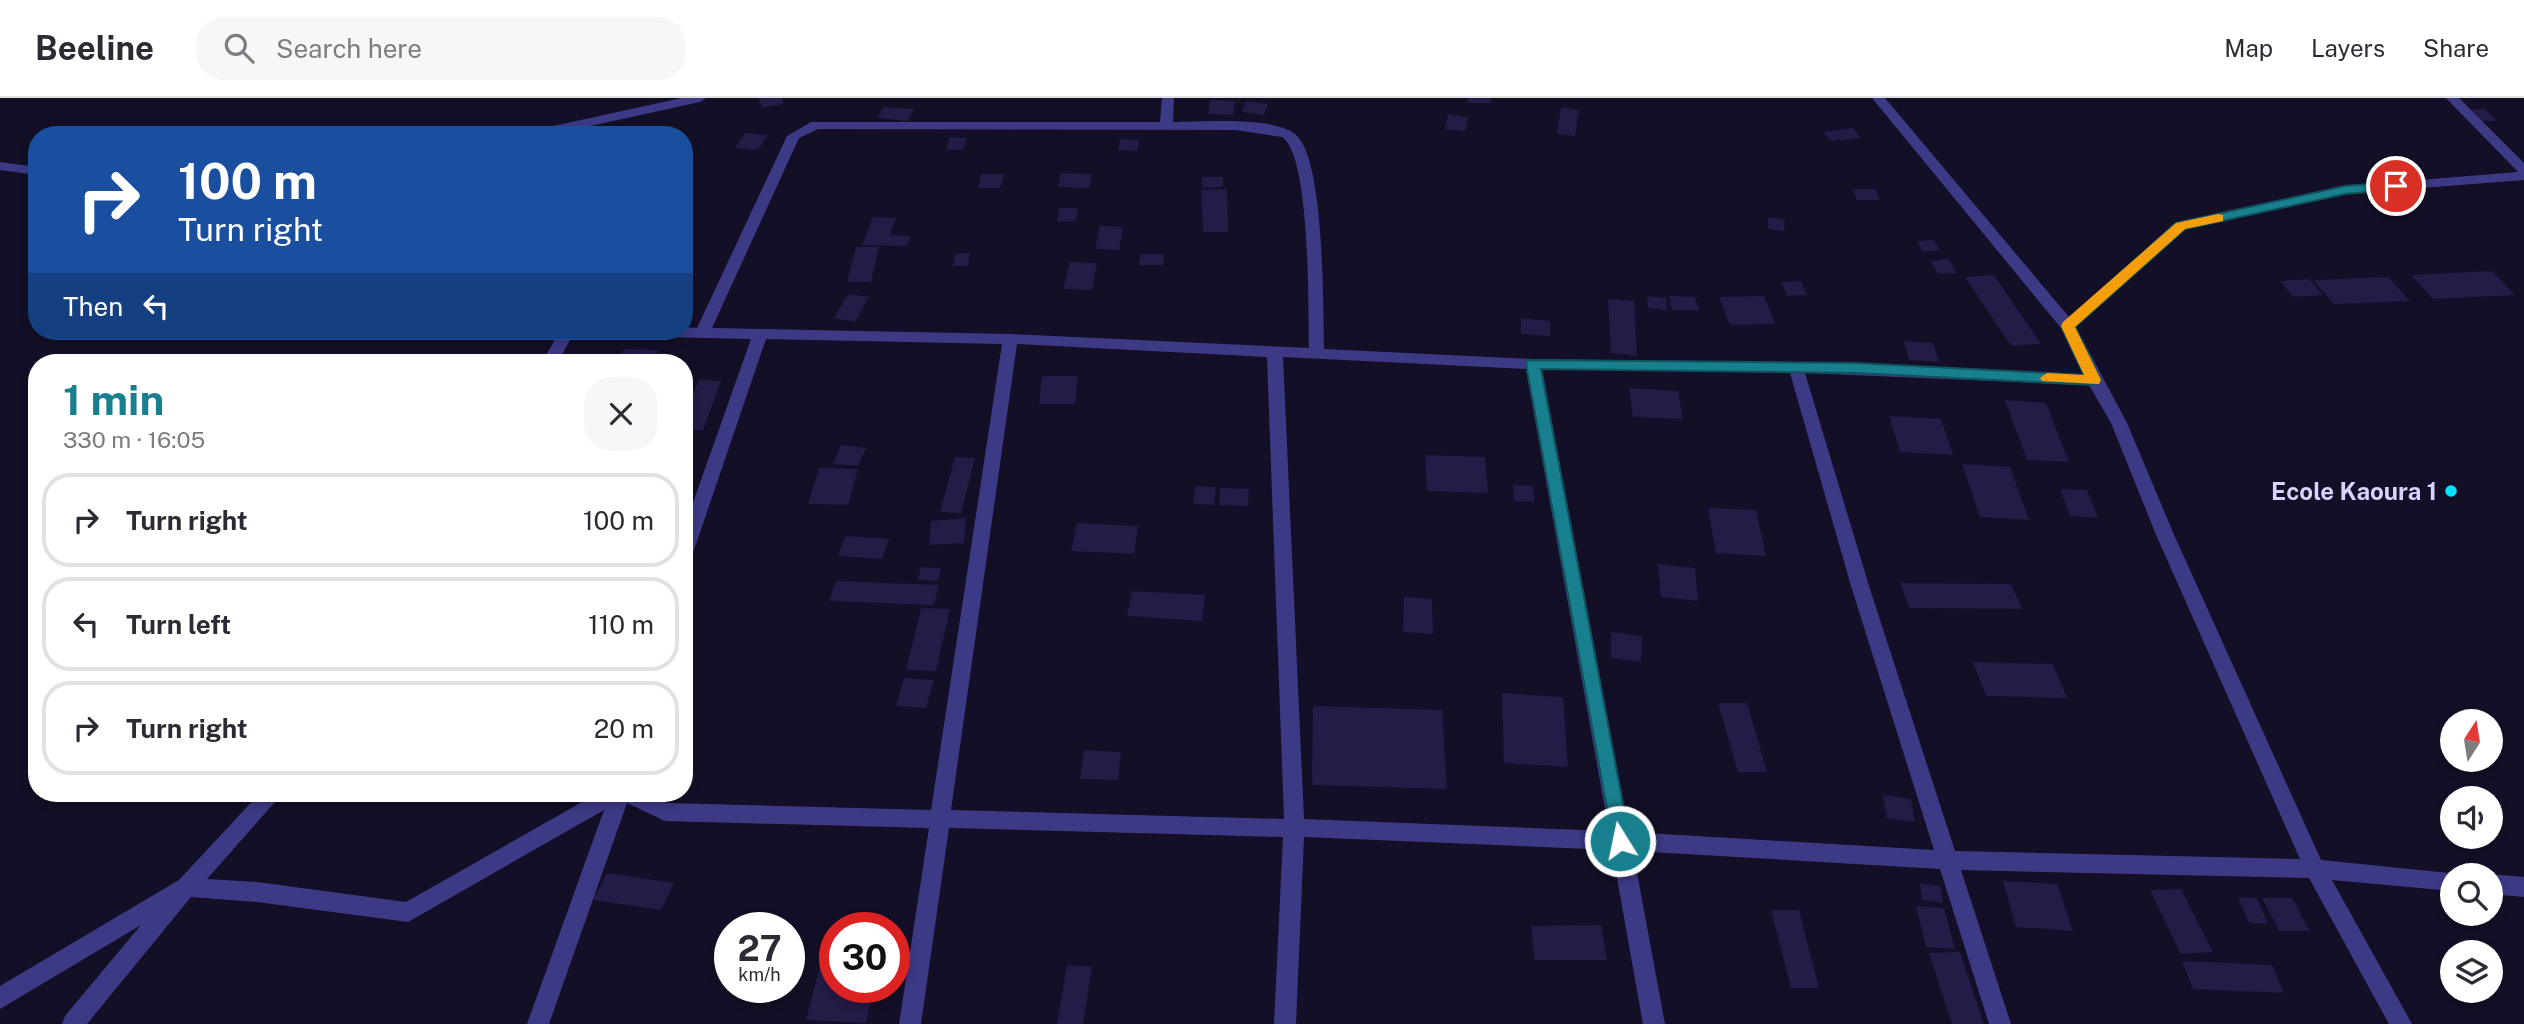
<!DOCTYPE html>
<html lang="en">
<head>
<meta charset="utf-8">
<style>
	:root { --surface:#fff; --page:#f7f7f7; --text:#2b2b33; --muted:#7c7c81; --line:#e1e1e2; --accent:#187f8f }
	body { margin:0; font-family:"Public Sans",sans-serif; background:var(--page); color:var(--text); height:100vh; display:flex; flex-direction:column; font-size:26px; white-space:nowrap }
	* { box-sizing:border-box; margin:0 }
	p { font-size:23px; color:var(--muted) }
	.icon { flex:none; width:38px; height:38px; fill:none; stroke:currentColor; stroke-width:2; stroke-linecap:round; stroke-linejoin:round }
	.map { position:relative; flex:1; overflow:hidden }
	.details { position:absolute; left:28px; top:256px; width:665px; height:448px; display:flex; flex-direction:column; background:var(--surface); border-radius:28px; box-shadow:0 4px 10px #0003 }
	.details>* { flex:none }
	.guide { position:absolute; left:28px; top:28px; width:665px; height:214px; border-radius:28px; box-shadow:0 4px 10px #0003; background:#1a4fa0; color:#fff; overflow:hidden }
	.needle { width:46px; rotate:12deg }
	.tools { position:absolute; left:2440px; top:611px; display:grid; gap:14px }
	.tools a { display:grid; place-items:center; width:63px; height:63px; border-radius:50%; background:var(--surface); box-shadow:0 4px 10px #0003; font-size:35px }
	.speed { position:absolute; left:714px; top:814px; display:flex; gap:14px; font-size:35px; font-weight:700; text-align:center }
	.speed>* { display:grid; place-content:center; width:91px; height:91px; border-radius:50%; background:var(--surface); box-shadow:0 4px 10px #0003; line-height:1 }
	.speed small { font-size:18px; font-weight:400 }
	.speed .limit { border:10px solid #d22; background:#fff; color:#111 }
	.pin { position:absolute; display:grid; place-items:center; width:60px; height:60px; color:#fff; margin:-30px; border:4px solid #fff; border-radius:50%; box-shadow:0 2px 7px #0007 }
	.me { position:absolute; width:77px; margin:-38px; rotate:350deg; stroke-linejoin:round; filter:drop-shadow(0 0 5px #0008) }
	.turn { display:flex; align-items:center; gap:24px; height:147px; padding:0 35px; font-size:32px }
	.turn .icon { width:91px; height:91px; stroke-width:2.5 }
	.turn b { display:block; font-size:49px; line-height:60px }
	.then { display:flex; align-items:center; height:66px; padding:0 35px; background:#0003; gap:14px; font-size:26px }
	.round { display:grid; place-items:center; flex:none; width:74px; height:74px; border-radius:28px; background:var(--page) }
	.headline { display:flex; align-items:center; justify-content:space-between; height:119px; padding:0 35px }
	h1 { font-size:42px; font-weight:700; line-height:52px; color:var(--accent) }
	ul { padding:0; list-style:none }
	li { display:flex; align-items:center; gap:21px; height:94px; margin:0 14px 10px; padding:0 21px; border:4px solid var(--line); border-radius:28px }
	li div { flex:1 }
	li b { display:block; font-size:26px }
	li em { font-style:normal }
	header { display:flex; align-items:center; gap:42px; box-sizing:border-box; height:98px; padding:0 35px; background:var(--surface); border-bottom:2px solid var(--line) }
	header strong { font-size:33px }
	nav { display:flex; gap:38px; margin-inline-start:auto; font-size:24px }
	.search { width:490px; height:63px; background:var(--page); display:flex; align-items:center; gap:18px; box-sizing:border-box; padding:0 24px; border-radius:28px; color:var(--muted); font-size:26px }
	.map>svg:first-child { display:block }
	.building { fill:#241b47 }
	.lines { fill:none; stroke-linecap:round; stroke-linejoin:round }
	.minor { fill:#3d3a85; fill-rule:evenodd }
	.route { fill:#187f8f; stroke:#10535d; stroke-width:2 }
	.slow { fill:#f59e0b }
	.poi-dot { fill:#00e5ff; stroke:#130f26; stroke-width:2.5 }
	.labels { text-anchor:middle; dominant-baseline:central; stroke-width:7; stroke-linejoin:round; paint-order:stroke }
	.poi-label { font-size:24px; font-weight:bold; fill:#d9d4ff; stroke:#130f26; text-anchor:end }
</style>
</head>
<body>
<header>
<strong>Beeline</strong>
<div class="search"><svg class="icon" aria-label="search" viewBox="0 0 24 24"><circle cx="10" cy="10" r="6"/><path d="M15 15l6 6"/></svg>Search here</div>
<nav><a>Map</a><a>Layers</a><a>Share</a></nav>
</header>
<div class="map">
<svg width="2524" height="926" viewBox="0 0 2524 926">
	<rect width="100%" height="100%" fill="#130f26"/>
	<path class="building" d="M 759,0 L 782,0 L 783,6 L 762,10 Z
		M 1467,0 L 1490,0 L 1491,5 L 1468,5 Z
		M 1210,2 L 1235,3 L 1233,17 L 1208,16 Z
		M 1246,3 L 1268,6 L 1264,17 L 1242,14 Z
		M 883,9 L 914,11 L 908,23 L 877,20 Z
		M 1561,9 L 1579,12 L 1575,38 L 1557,36 Z
		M 2485,11 L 2497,23 L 2479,23 L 2467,12 Z
		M 1448,16 L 1468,19 L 1465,33 L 1445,31 Z
		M 1853,30 L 1861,40 L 1831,43 L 1823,34 Z
		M 745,35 L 768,37 L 758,52 L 735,50 Z
		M 950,39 L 967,40 L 963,52 L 946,51 Z
		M 1120,41 L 1139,42 L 1137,53 L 1118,52 Z
		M 1061,75 L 1092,76 L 1089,90 L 1058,89 Z
		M 981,76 L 1005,76 L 1000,90 L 978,90 Z
		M 1202,79 L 1223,79 L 1223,89 L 1202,90 Z
		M 1227,91 L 1228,134 L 1203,134 L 1201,92 Z
		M 1852,91 L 1875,91 L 1880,102 L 1857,102 Z
		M 1059,110 L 1078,110 L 1076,123 L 1057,124 Z
		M 873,119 L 896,120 L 890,137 L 911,138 L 907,148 L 862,147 Z
		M 1768,119 L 1785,122 L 1784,133 L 1768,131 Z
		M 1100,128 L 1123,129 L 1119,152 L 1095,151 Z
		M 1934,142 L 1940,153 L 1922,153 L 1917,143 Z
		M 856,149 L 879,149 L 871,184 L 847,184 Z
		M 970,155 L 968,168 L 953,168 L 955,156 Z
		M 1140,156 L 1164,156 L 1163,167 L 1139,167 Z
		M 1949,161 L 1957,175 L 1938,176 L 1930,163 Z
		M 1070,164 L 1097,165 L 1092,192 L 1063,191 Z
		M 2492,173 L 2515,197 L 2433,201 L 2411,177 Z
		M 1994,177 L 2041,246 L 2011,248 L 1965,179 Z
		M 2388,179 L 2410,203 L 2334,206 L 2313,182 Z
		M 2309,181 L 2323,197 L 2293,199 L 2280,183 Z
		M 1801,183 L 1807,197 L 1787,198 L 1781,184 Z
		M 848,196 L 869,199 L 855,224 L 834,220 Z
		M 1647,198 L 1666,200 L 1667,212 L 1648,210 Z
		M 1669,198 L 1695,199 L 1699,212 L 1672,212 Z
		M 1764,198 L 1775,226 L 1730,227 L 1719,199 Z
		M 1608,201 L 1634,203 L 1637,258 L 1611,255 Z
		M 1521,220 L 1550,223 L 1550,238 L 1521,236 Z
		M 1904,243 L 1933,245 L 1939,264 L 1909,262 Z
		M 624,251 L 658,252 L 652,264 L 618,264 Z
		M 1042,278 L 1078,278 L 1075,306 L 1039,306 Z
		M 699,282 L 721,283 L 703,332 L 684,332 L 684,319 Z
		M 1629,290 L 1678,293 L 1683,321 L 1633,319 Z
		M 2005,302 L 2046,305 L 2069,364 L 2027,362 Z
		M 1889,318 L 1941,321 L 1953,357 L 1900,354 Z
		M 841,347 L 866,350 L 858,368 L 833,366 Z
		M 1425,357 L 1485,359 L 1488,395 L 1427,393 Z
		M 955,359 L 975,360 L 961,415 L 940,414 Z
		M 1962,366 L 2010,369 L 2029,422 L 1980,419 Z
		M 819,370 L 858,371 L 848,407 L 808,406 Z
		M 1513,387 L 1533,388 L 1535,404 L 1514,403 Z
		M 1195,388 L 1216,389 L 1214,407 L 1193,406 Z
		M 1220,390 L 1249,391 L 1248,408 L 1219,407 Z
		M 2060,391 L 2087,392 L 2098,420 L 2070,418 Z
		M 1708,410 L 1756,412 L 1766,458 L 1716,455 Z
		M 966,420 L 964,445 L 929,447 L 931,423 Z
		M 1077,425 L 1138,428 L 1134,456 L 1071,453 Z
		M 845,438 L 889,441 L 882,461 L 838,458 Z
		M 1658,466 L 1695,470 L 1698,503 L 1661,499 Z
		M 921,469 L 941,470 L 938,483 L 918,482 Z
		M 836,483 L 939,487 L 934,507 L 829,503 Z
		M 1900,485 L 2011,486 L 2022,511 L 1909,510 Z
		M 1132,493 L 1205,497 L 1202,523 L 1127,518 Z
		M 1404,499 L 1432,501 L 1433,536 L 1403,534 Z
		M 921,510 L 950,511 L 936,573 L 906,572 Z
		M 1611,534 L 1642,538 L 1641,564 L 1611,560 Z
		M 1973,564 L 2053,566 L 2067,600 L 1986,598 Z
		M 904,580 L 934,582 L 926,610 L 896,608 Z
		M 1502,595 L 1563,599 L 1568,669 L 1504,665 Z
		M 1718,605 L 1747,605 L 1767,674 L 1738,674 Z
		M 1313,608 L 1442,612 L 1447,691 L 1312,687 Z
		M 1084,652 L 1121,654 L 1118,682 L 1080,681 Z
		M 1883,697 L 1911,701 L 1915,724 L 1887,720 Z
		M 607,775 L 674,785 L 661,812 L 593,802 Z
		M 2003,783 L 2057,786 L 2073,833 L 2016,829 Z
		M 1920,785 L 1940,788 L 1943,805 L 1922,802 Z
		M 2181,791 L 2213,854 L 2181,856 L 2150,792 Z
		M 2238,799 L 2257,800 L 2268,826 L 2249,825 Z
		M 2262,800 L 2292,800 L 2310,833 L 2279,833 Z
		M 1916,808 L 1944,810 L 1955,851 L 1926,849 Z
		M 1771,812 L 1799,812 L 1819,890 L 1791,890 Z
		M 1601,827 L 1607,862 L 1535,862 L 1531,828 Z
		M 828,836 L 835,836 L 835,889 L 874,889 L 866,925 L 806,922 Z
		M 1960,854 L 1984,926 L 1952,926 L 1929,855 Z
		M 2182,863 L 2272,867 L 2284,895 L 2193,891 Z
		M 1067,867 L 1092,869 L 1083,926 L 1057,926 Z"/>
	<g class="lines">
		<path class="minor" d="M 682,0 L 706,0 L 700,4 L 549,37 L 524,37 L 530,33 Z
			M 1162,0 L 1174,0 L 1173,24 C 1203,24 1271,18 1295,36 C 1325,59 1323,210 1324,251 L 1533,261 L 1856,265 L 2083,276 L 2061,230 L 1872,0 L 1885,0 L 2069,219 L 2176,125 L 2345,88 L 2518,74 L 2446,0 L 2459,0 L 2524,65 L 2524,82 L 2345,96 L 2186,131 L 2076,229 L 2127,325 L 2175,439 L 2321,762 L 2459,776 L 2452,777 L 2452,793 L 2332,782 L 2412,926 L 2389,926 L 2309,780 L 1961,772 L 2011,926 L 1989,926 L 1940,771 L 1633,753 L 1665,926 L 1643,926 L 1612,752 L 1304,739 L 1296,926 L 1274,926 L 1283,739 L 949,730 L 921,926 L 899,926 L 929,730 L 665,723 L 627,705 L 549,926 L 527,926 L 604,712 L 408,824 L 257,804 L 191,799 L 87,926 L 62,926 L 65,918 L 141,827 L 0,911 L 0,888 L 179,782 L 260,695 L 283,695 L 207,781 L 257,784 L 406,804 L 598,695 L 646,695 L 667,705 L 931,712 L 1002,246 L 766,241 L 693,455 L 690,460 L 684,462 L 684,430 L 751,241 L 618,238 L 610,233 L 684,233 L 684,229 L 697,230 L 787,38 L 811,24 L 1160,24 ZM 818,31 L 1235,32 L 1282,39 C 1311,58 1308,213 1309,250 L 1010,236 L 712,230 L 799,40 ZM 1017,246 L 1267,259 L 1284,721 L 951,712 ZM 1283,259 L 1526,271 L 1609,733 L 1304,721 ZM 1542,271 L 1790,275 L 1851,488 L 1934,752 L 1629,734 ZM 1805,275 L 2089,287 L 2111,325 L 2157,439 L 2300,761 L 1955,753 L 1869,488 Z
			M 0,64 L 37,69 L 37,77 L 0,72 Z
			M 560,233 L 575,233 L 558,264 L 542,264 Z
			M 2490,776 L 2524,779 L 2524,799 L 2490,796 Z"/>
	</g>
	<path class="route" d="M 2396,84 L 2403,88 L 2401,91 L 2345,96 L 2185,131 L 2075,229 L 2101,282 L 2094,287 L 1856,275 L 1541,271 L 1630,743 L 1627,749 L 1620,751 L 1614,749 L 1526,266 L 1528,262 L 1856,265 L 2084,277 L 2061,228 L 2176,125 L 2345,88 Z"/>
	<path class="slow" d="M 2218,116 L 2223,117 L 2223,123 L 2185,131 L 2075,229 L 2101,282 L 2099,286 L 2042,283 L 2040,280 L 2047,275 L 2084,277 L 2061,228 L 2063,224 L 2176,125 Z"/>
	<circle class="poi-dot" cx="2451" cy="393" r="7"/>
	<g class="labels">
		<g class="poi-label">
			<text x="2437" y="393">Ecole Kaoura 1</text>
		</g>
	</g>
</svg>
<div class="tools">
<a><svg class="needle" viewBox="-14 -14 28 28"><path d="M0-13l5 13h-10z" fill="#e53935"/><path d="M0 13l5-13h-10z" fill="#7c7c81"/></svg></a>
<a><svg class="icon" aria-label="sound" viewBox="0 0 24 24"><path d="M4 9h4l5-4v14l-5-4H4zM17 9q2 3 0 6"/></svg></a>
<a><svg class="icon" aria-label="search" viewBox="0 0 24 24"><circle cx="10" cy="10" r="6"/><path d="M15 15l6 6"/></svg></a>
<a><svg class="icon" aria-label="layers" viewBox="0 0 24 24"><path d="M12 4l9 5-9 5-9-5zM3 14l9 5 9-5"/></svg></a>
</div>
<div class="speed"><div>27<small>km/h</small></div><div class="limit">30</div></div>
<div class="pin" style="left:2396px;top:88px;background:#d93025"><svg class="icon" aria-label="arrive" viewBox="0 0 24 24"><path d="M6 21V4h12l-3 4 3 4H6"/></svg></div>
<svg class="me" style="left:1620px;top:743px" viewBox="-20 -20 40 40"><circle r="17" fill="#187f8f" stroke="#fff" stroke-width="3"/><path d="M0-11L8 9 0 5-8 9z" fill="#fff"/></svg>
<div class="guide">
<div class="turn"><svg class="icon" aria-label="right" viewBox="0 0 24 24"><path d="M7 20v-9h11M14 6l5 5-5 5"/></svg><div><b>100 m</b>Turn right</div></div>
<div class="then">Then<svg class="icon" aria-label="left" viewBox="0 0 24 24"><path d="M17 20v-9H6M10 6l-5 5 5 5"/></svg></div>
</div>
<section class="details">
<div class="headline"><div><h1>1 min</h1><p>330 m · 16:05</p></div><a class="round"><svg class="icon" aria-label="close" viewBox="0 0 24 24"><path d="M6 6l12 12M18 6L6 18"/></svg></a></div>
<ul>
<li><svg class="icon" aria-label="right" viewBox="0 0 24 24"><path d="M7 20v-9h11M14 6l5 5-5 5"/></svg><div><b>Turn right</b></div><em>100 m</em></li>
<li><svg class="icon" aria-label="left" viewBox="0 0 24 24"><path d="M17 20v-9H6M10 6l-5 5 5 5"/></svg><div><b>Turn left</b></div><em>110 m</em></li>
<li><svg class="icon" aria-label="right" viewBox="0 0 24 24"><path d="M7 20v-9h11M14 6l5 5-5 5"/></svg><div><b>Turn right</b></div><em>20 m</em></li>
</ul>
</section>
</div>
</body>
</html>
